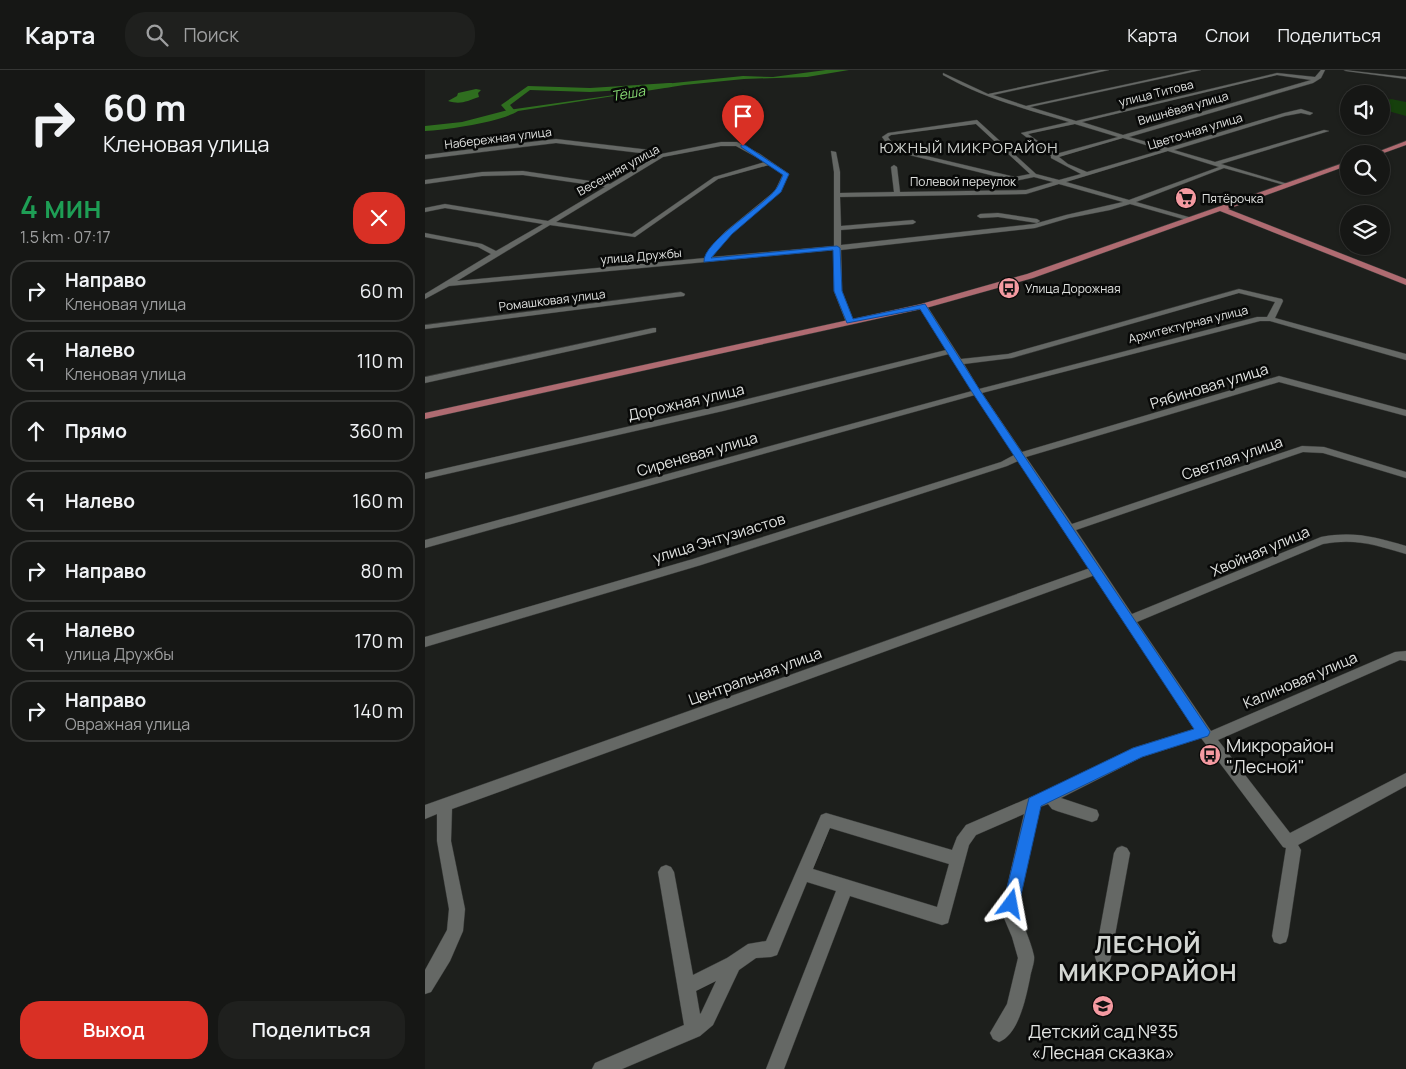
<!DOCTYPE html>
<html lang="ru">
<head>
<meta charset="utf-8">
<style>
	:root { --surface:#161715; --page:#1f201e; --text:#f1f3f6; --muted:#9e9fa0; --line:#353634; --accent:#d93025 }
	body { margin:0; font-family:Manrope,sans-serif; background:var(--page); color:var(--text); height:100vh; display:flex; flex-direction:column; font-size:19px; white-space:nowrap }
	* { box-sizing:border-box; margin:0 }
	p { font-size:16px; color:var(--muted) }
	.icon { flex:none; width:28px; height:28px; fill:none; stroke:currentColor; stroke-width:2; stroke-linecap:round; stroke-linejoin:round }
	.map { position:relative; flex:1; overflow:hidden }
	.sheet { display:flex; flex-direction:column; background:var(--surface); width:425px }
	.sheet>* { flex:none }
	.top-card { background:#161715; color:var(--text); overflow:hidden }
	.tools { position:absolute; left:915px; top:15px; display:grid; gap:10px }
	.tools a { display:grid; place-items:center; width:50px; height:50px; border-radius:50%; background:var(--surface); box-shadow:0 1px 4px #0004,0 0 0 1px var(--line); font-size:25px }
	.pin { position:absolute; display:grid; place-items:center; width:42px; height:42px; color:#fff; margin:-51px -21px; border-radius:50% 50% 50% 0; rotate:-45deg; box-shadow:0 0 5px #0007 }
	.pin .icon { rotate:45deg }
	.me { position:absolute; width:55px; margin:-28px; rotate:13deg; stroke-linejoin:round; filter:drop-shadow(0 0 4px #0008) }
	.turn { display:flex; align-items:center; gap:18px; height:105px; padding:0 20px; font-size:22px }
	.turn .icon { width:65px; height:65px; stroke-width:2.5 }
	.turn b { display:block; font-size:35px; line-height:42px }
	.round { display:grid; place-items:center; flex:none; width:52px; height:52px; border-radius:20px; background:var(--page) }
	.headline { display:flex; align-items:center; justify-content:space-between; height:85px; padding:0 20px }
	h1 { font-size:30px; font-weight:600; line-height:38px; color:#1e9e55 }
	.button { display:flex; gap:10px; margin-top:auto; padding:10px 20px }
	.button a { flex:1; height:58px; border-radius:20px; background:var(--accent); color:#fff; font-size:20px; font-weight:600; line-height:58px; text-align:center }
	.button a+a { background:var(--page); color:var(--text) }
	ul { padding:0; list-style:none }
	li { display:flex; align-items:center; gap:15px; height:62px; margin:0 10px 8px; padding:0 10px; border:2px solid var(--line); border-radius:20px }
	li div { flex:1 }
	li b { display:block; font-size:19px }
	li em { font-style:normal }
	header { display:flex; align-items:center; gap:30px; box-sizing:border-box; height:70px; padding:0 25px; background:var(--surface); border-bottom:1px solid var(--line) }
	header strong { font-size:24px }
	nav { display:flex; gap:28px; margin-inline-start:auto; font-size:18px }
	.search { width:350px; height:45px; background:var(--page); display:flex; align-items:center; gap:12px; box-sizing:border-box; padding:0 18px; border-radius:20px; color:var(--muted); font-size:19px }
	main { display:flex; flex:1; min-height:0 }
	.map>svg:first-child { display:block }
	.green { fill:#16400c }
	.water { fill:#2f6e1f }
	.lines { fill:none; stroke-linecap:round; stroke-linejoin:round }
	.river { fill:#2f6e1f; fill-rule:evenodd }
	.minor-casing { stroke:#373937; stroke-width:1 }
	.major-casing { stroke:#373937; stroke-width:1 }
	.minor { fill:#656865; fill-rule:evenodd }
	.major { fill:#af6b71; fill-rule:evenodd }
	.route { fill:#1a73e8; stroke:#114b97 }
	.labels { text-anchor:middle; dominant-baseline:central; stroke-width:5; stroke-linejoin:round; paint-order:stroke }
	.far-street-label { font-size:12px; fill:#e1e3e1; stroke:#080908 }
	.far-poi-label { font-size:12px; fill:#e1e3e1; stroke:#080908; text-anchor:start }
	.far-water-label { font-size:14px; font-style:italic; fill:#86d973; stroke:#080908 }
	.far-quarter-label { font-size:15px; letter-spacing:1px; fill:#d3d6d2; stroke:#080908 }
	.street-label { font-size:15px; fill:#e1e3e1; stroke:#080908 }
	.near-poi-label { font-size:18px; fill:#e1e3e1; stroke:#080908; text-anchor:start }
	.near-district-label { font-size:24px; font-weight:bold; letter-spacing:1px; fill:#d3d6d2; stroke:#080908 }
</style>
</head>
<body>
<header>
<strong>Карта</strong>
<div class="search"><svg class="icon" aria-label="search" viewBox="0 0 24 24"><circle cx="10" cy="10" r="6"/><path d="M15 15l6 6"/></svg>Поиск</div>
<nav><a>Карта</a><a>Слои</a><a>Поделиться</a></nav>
</header>
<main>
<section class="sheet">
<div class="top-card">
<div class="turn"><svg class="icon" aria-label="right" viewBox="0 0 24 24"><path d="M7 20v-9h11M14 6l5 5-5 5"/></svg><div><b>60 m</b>Кленовая улица</div></div>
</div>
<div class="headline"><div><h1>4 мин</h1><p>1.5 km · 07:17</p></div><a class="round" style="background:#d93025;color:#fff"><svg class="icon" aria-label="close" viewBox="0 0 24 24"><path d="M6 6l12 12M18 6L6 18"/></svg></a></div>
<ul>
<li><svg class="icon" aria-label="right" viewBox="0 0 24 24"><path d="M7 20v-9h11M14 6l5 5-5 5"/></svg><div><b>Направо</b><p>Кленовая улица</p></div><em>60 m</em></li>
<li><svg class="icon" aria-label="left" viewBox="0 0 24 24"><path d="M17 20v-9H6M10 6l-5 5 5 5"/></svg><div><b>Налево</b><p>Кленовая улица</p></div><em>110 m</em></li>
<li><svg class="icon" aria-label="ahead" viewBox="0 0 24 24"><path d="M12 20V5M6 11l6-6 6 6"/></svg><div><b>Прямо</b></div><em>360 m</em></li>
<li><svg class="icon" aria-label="left" viewBox="0 0 24 24"><path d="M17 20v-9H6M10 6l-5 5 5 5"/></svg><div><b>Налево</b></div><em>160 m</em></li>
<li><svg class="icon" aria-label="right" viewBox="0 0 24 24"><path d="M7 20v-9h11M14 6l5 5-5 5"/></svg><div><b>Направо</b></div><em>80 m</em></li>
<li><svg class="icon" aria-label="left" viewBox="0 0 24 24"><path d="M17 20v-9H6M10 6l-5 5 5 5"/></svg><div><b>Налево</b><p>улица Дружбы</p></div><em>170 m</em></li>
<li><svg class="icon" aria-label="right" viewBox="0 0 24 24"><path d="M7 20v-9h11M14 6l5 5-5 5"/></svg><div><b>Направо</b><p>Овражная улица</p></div><em>140 m</em></li>
</ul>
<div class="button"><a>Выход</a><a>Поделиться</a></div>
</section>
<div class="map">
<svg width="981" height="999" viewBox="0 0 981 999">
	<rect width="100%" height="100%" fill="#1d1f1c"/>
	<path class="green" d="M 966,29 L 981,32 L 981,46 L 956,39 L 961,37 L 956,36 L 956,32 Z"/>
	<path class="water" d="M 401,0 L 424,0 L 382,7 L 319,9 L 259,15 L 93,41 C 76,52 21,60 0,61 L 0,56 L 37,52 L 83,40 L 218,21 L 221,18 L 219,16 L 318,6 L 348,7 Z
		M 51,19 L 56,20 L 53,23 L 54,27 C 42,31 36,35 23,31 L 32,26 L 33,23 Z"/>
	<g class="lines">
		<path class="river" d="M 244,13 L 247,13 L 247,17 L 165,22 L 105,20 L 85,35 L 90,41 L 89,43 L 83,43 L 76,35 L 103,16 L 165,18 Z"/>
		<g class="minor-casing">
			<path id="minor" d="M 676,0 L 684,0 L 568,25 L 601,36 L 768,0 L 776,0 L 605,37 L 651,51 L 852,3 L 890,7 L 896,0 L 900,0 L 896,8 L 888,13 L 704,67 L 743,78 L 859,43 L 876,39 L 888,43 L 885,45 L 876,43 L 860,46 L 749,80 L 790,92 L 899,60 L 904,61 L 796,94 L 863,114 L 863,116 L 799,98 L 711,132 L 767,148 L 767,150 L 765,151 L 705,134 L 685,140 L 644,148 L 610,158 L 416,180 L 417,221 L 429,252 L 425,254 L 421,252 L 409,221 L 409,180 L 24,216 L 0,229 L 0,224 L 66,184 L 53,177 L 0,167 L 0,163 L 57,174 L 71,181 L 118,154 L 20,138 L 0,142 L 0,138 L 20,134 L 123,151 L 180,117 L 98,105 L 57,106 L 0,114 L 0,110 L 57,102 L 98,101 L 185,114 L 232,86 L 224,84 L 131,73 L 0,89 L 0,85 L 131,69 L 225,80 L 236,84 L 296,72 L 312,72 L 335,84 L 364,104 L 354,123 L 306,164 L 287,187 L 409,176 L 409,102 L 406,81 L 411,82 L 415,102 L 415,123 L 469,122 L 466,97 L 469,95 L 472,97 L 475,122 L 601,120 L 628,112 L 609,107 L 590,111 L 472,82 L 466,79 L 457,67 L 463,63 L 552,50 L 611,104 L 634,110 L 656,104 L 626,88 L 626,86 L 596,63 L 644,52 C 601,39 558,28 518,5 L 518,3 L 563,24 ZM 852,5 L 886,10 L 698,65 L 657,52 ZM 551,54 L 605,104 L 590,107 L 476,80 L 470,77 L 463,67 L 466,65 ZM 650,54 L 693,67 L 631,84 L 603,64 ZM 698,68 L 737,80 L 662,102 L 643,94 L 634,87 ZM 296,76 L 311,76 L 340,92 L 289,107 L 207,164 L 131,152 L 238,87 ZM 743,81 L 794,97 L 704,130 L 641,112 ZM 344,95 L 358,104 L 350,121 L 301,161 L 292,170 L 280,188 L 32,211 L 125,155 L 210,167 L 293,109 ZM 634,114 L 698,132 L 641,145 L 609,154 L 416,175 L 416,160 L 488,154 L 491,152 L 488,150 L 416,156 L 415,127 L 601,124 Z
				M 919,0 L 981,7 L 981,9 L 921,1 Z
				M 573,143 L 612,149 L 615,151 L 612,153 L 573,147 L 555,148 L 552,146 L 555,144 Z
				M 814,219 L 857,229 L 858,231 L 850,248 L 981,284 L 981,290 L 845,251 L 835,251 L 557,323 L 597,382 L 854,306 L 981,340 L 981,346 L 854,312 L 601,387 L 647,454 L 877,376 L 899,377 L 981,402 L 981,408 L 898,383 L 878,382 L 651,460 L 707,544 L 896,467 C 929,461 950,467 981,476 L 981,484 C 950,475 931,468 898,474 L 712,552 L 786,661 L 970,582 L 981,581 L 981,591 L 975,590 L 793,670 L 865,763 L 981,703 L 981,716 L 873,775 L 876,780 L 863,866 L 861,872 L 855,874 L 849,872 L 847,866 L 861,778 L 858,777 L 776,668 L 717,687 L 636,728 L 672,740 L 674,745 L 672,750 L 667,752 L 632,741 L 627,739 L 623,734 L 615,737 L 594,834 C 595,852 605,867 609,886 C 610,892 606,901 605,908 C 601,927 594,964 574,972 L 568,969 L 565,963 L 582,934 L 593,888 L 587,867 L 579,848 L 578,834 L 599,744 L 551,765 L 544,775 L 523,853 L 517,855 L 425,826 L 359,999 L 341,999 L 411,821 L 382,812 L 352,885 L 346,887 L 331,888 L 314,900 L 288,955 L 275,966 L 197,999 L 167,999 L 170,993 L 259,955 L 233,802 L 236,797 L 241,795 L 246,797 L 249,802 L 268,905 L 302,888 L 323,874 L 341,871 L 396,745 L 401,743 L 527,780 L 532,767 L 541,755 L 620,721 L 708,678 L 769,659 L 670,505 L 27,739 L 26,771 L 40,839 L 38,861 L 25,891 L 6,922 L 0,924 L 0,900 L 22,860 L 24,839 L 12,771 L 12,744 L 0,749 L 0,735 L 665,498 L 593,391 L 582,396 L 276,495 L 0,577 L 0,567 L 268,489 L 576,392 L 589,385 L 550,325 L 0,478 L 0,470 L 547,321 L 524,284 L 298,341 L 0,409 L 0,403 L 298,335 L 521,280 L 494,236 L 498,234 L 502,236 L 536,289 L 583,284 ZM 814,223 L 850,232 L 842,247 L 832,247 L 554,319 L 539,294 L 587,288 ZM 405,758 L 524,794 L 512,837 L 388,799 ZM 291,911 L 276,943 L 275,944 L 271,921 Z
				M 256,222 L 260,224 L 259,226 L 0,259 L 0,255 Z
				M 228,258 L 231,258 L 231,262 L 0,313 L 0,307 Z
				M 697,776 L 702,778 L 705,783 L 686,887 L 684,893 L 678,895 L 672,893 L 670,887 L 689,783 L 692,778 Z"/>
		</g>
		<g class="major-casing">
			<path id="major" d="M 981,71 L 981,75 L 956,84 L 947,84 Z
				M 924,91 L 924,95 L 803,139 L 981,209 L 981,215 L 795,141 L 608,208 L 501,238 L 0,349 L 0,343 L 496,234 L 602,204 Z"/>
		</g>
		<use href="#minor" class="minor"/>
		<use href="#major" class="major"/>
	</g>
	<path class="route" d="M 316,75 L 320,75 L 364,104 L 356,122 L 307,164 L 286,188 L 412,176 L 415,178 L 417,221 L 428,249 L 500,234 L 556,322 L 785,662 L 783,666 L 717,687 L 616,736 L 594,834 L 592,840 L 586,842 L 581,840 L 578,834 L 604,728 L 708,678 L 769,659 L 547,322 L 495,239 L 422,253 L 409,221 L 408,180 L 279,192 C 277,172 339,136 351,119 C 354,115 356,109 358,105 L 316,77 Z"/>
	<defs>
		<g id="supermarket-disc" transform="scale(1.125)"><circle r="9.5" fill="#f49aa1" stroke="#080908"/><path d="M-6-5.5h2.5l.6 2H6L4.5 2H-2.5L-4.4-4H-6ZM-1.5 3.2a1.3 1.3 0 1 0 .1 0ZM3 3.2a1.3 1.3 0 1 0 .1 0Z" fill="#111"/></g>
		<g id="bus-disc" transform="scale(1.125)"><circle r="9.5" fill="#f49aa1" stroke="#080908"/><path d="M-5-6H5V4H4V6H2V4H-2V6H-4V4H-5ZM-3.5-4V0h7V-4ZM-3.5 1.2v1.5H-2V1.2ZM2 1.2v1.5H3.5V1.2Z" fill="#111"/></g>
		<g id="school-disc" transform="scale(1.125)"><circle r="9.5" fill="#f49aa1" stroke="#080908"/><path d="M0-5L7-2L0 1L-7-2ZM-4 1L0 2.5L4 1V4Q0 6-4 4Z" fill="#111"/></g>
	</defs>
	<g fill-rule="evenodd">
		<use href="#supermarket-disc" x="761" y="128"/>
		<use href="#bus-disc" x="584" y="218"/>
		<use href="#bus-disc" x="785" y="685"/>
		<use href="#school-disc" x="678" y="936"/>
	</g>
	<g class="labels">
		<g class="far-street-label">
			<text transform="translate(731 23) rotate(-14)">улица Титова</text>
			<text transform="translate(758 38) rotate(-16)">Вишнёвая улица</text>
			<text transform="translate(770 61) rotate(-17)">Цветочная улица</text>
			<text transform="translate(73 68) rotate(-7)">Набережная улица</text>
			<text transform="translate(193 100) rotate(-29)">Весенняя улица</text>
			<text x="538" y="111">Полевой переулок</text>
			<text transform="translate(216 186) rotate(-5)">улица Дружбы</text>
			<text transform="translate(127 230) rotate(-7)">Ромашковая улица</text>
			<text transform="translate(763 254) rotate(-14)">Архитектурная улица</text>
		</g>
		<g class="far-poi-label">
			<text x="777" y="128">Пятёрочка</text>
			<text x="600" y="218">Улица Дорожная</text>
		</g>
		<g class="far-water-label">
			<text transform="translate(203 23) rotate(-10)">Тёша</text>
		</g>
		<g class="far-quarter-label">
			<text x="544" y="77">ЮЖНЫЙ МИКРОРАЙОН</text>
		</g>
		<g class="street-label">
			<text transform="translate(784 316) rotate(-17)">Рябиновая улица</text>
			<text transform="translate(261 332) rotate(-13)">Дорожная улица</text>
			<text transform="translate(272 384) rotate(-16)">Сиреневая улица</text>
			<text transform="translate(807 388) rotate(-19)">Светлая улица</text>
			<text transform="translate(294 468) rotate(-17)">улица Энтузиастов</text>
			<text transform="translate(835 481) rotate(-23)">Хвойная улица</text>
			<text transform="translate(330 606) rotate(-20)">Центральная улица</text>
			<text transform="translate(875 610) rotate(-23)">Калиновая улица</text>
		</g>
		<g class="near-poi-label">
			<text x="801" y="675">Микрорайон<tspan x="801" dy="21">"Лесной"</tspan></text>
			<text x="678" y="961" text-anchor="middle">Детский сад №35<tspan x="678" dy="21">«Лесная сказка»</tspan></text>
		</g>
		<g class="near-district-label">
			<text x="723" y="873">ЛЕСНОЙ<tspan x="723" dy="28">МИКРОРАЙОН</tspan></text>
		</g>
	</g>
</svg>
<div class="tools">
<a><svg class="icon" aria-label="sound" viewBox="0 0 24 24"><path d="M4 9h4l5-4v14l-5-4H4zM17 9q2 3 0 6"/></svg></a>
<a><svg class="icon" aria-label="search" viewBox="0 0 24 24"><circle cx="10" cy="10" r="6"/><path d="M15 15l6 6"/></svg></a>
<a><svg class="icon" aria-label="layers" viewBox="0 0 24 24"><path d="M12 4l9 5-9 5-9-5zM3 14l9 5 9-5"/></svg></a>
</div>
<div class="pin" style="left:318px;top:76px;background:#d93025"><svg class="icon" aria-label="arrive" viewBox="0 0 24 24"><path d="M6 21V4h12l-3 4 3 4H6"/></svg></div>
<svg class="me" style="left:586px;top:834px" viewBox="-20 -20 40 40"><path d="M0-17L14 15 0 8-14 15z" fill="#1a73e8" stroke="#fff" stroke-width="4"/></svg>
</div>
</main>
</body>
</html>
